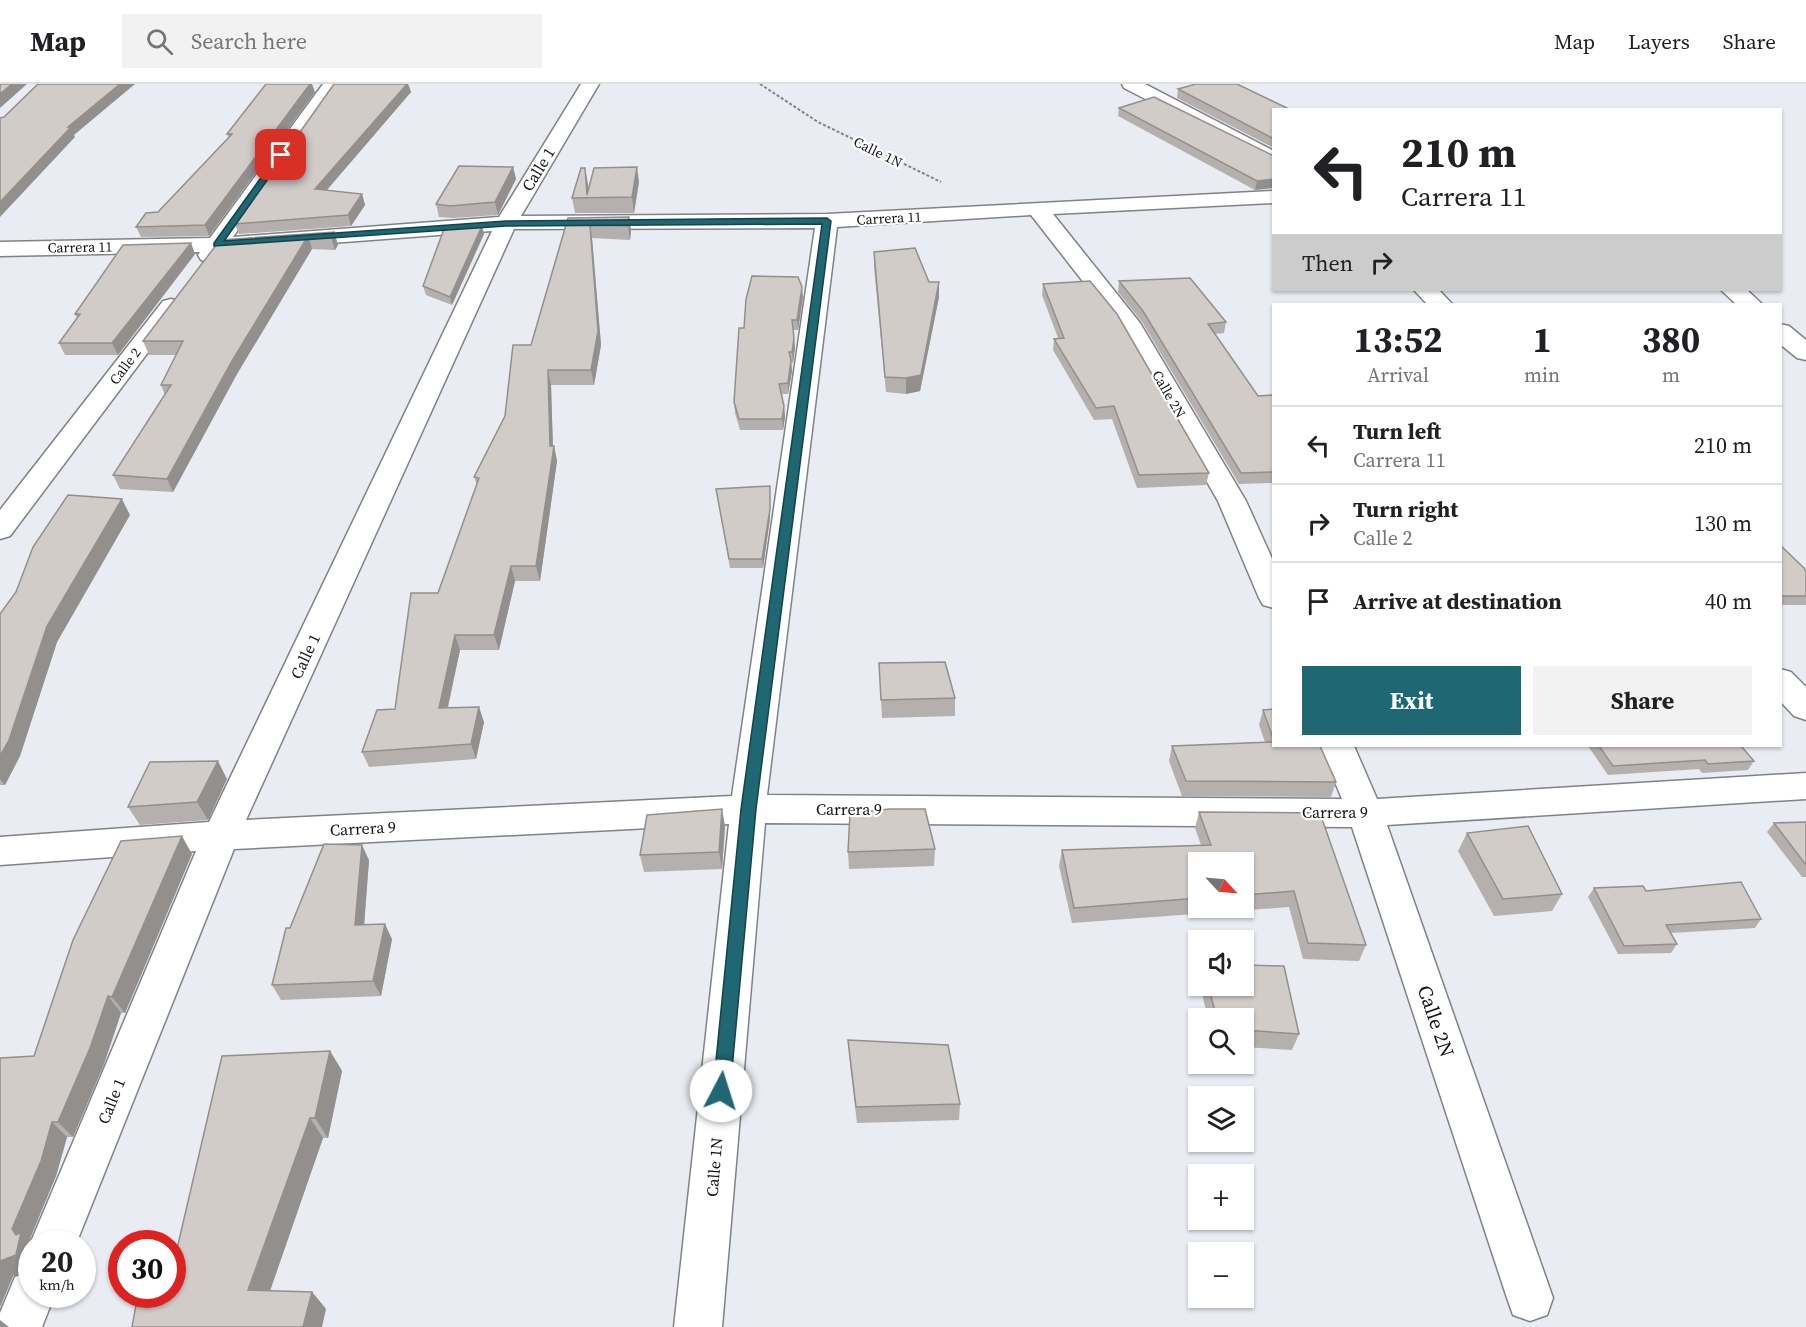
<!DOCTYPE html>
<html lang="en">
<head>
<meta charset="utf-8">
<style>
	:root { --surface:#fff; --page:#f2f2f2; --text:#202124; --muted:#757577; --line:#e0e0e0; --accent:#1e6773 }
	body { margin:0; font-family:"Source Serif 4",serif; background:var(--page); color:var(--text); height:100vh; display:flex; flex-direction:column; font-size:22px; white-space:nowrap }
	* { box-sizing:border-box; margin:0 }
	p { font-size:20px; color:var(--muted) }
	.icon { flex:none; width:33px; height:33px; fill:none; stroke:currentColor; stroke-width:2; stroke-linecap:round; stroke-linejoin:round }
	.map { position:relative; flex:1; overflow:hidden }
	.panel { position:absolute; left:1272px; top:219px; width:510px; height:444px; display:flex; flex-direction:column; background:var(--surface); border-radius:0px; box-shadow:0 2px 4px #0004 }
	.panel>* { flex:none }
	.top-card { position:absolute; left:1272px; top:24px; width:510px; height:183px; border-radius:0px; box-shadow:0 2px 4px #0004; background:#fff; color:var(--text); overflow:hidden }
	.needle { width:39px; rotate:116deg }
	.tools { position:absolute; left:1188px; top:768px; display:grid; gap:12px }
	.tools a { display:grid; place-items:center; width:66px; height:66px; border-radius:0px; background:var(--surface); box-shadow:0 2px 4px #0004; font-size:30px }
	.speed { position:absolute; left:18px; top:1146px; display:flex; gap:12px; font-size:30px; font-weight:700; text-align:center }
	.speed>* { display:grid; place-content:center; width:78px; height:78px; border-radius:50%; background:var(--surface); box-shadow:0 2px 4px #0004; line-height:1 }
	.speed small { font-size:15px; font-weight:400 }
	.speed .limit { border:9px solid #d22; background:#fff; color:#111 }
	.pin { position:absolute; display:grid; place-items:center; width:51px; height:51px; color:#fff; margin:-26px; border-radius:12px; box-shadow:0 3px 9px #0006 }
	.me { position:absolute; width:66px; margin:-33px; rotate:5deg; stroke-linejoin:round; filter:drop-shadow(0 0 4px #0008) }
	.turn { display:flex; align-items:center; gap:21px; height:126px; padding:0 30px; font-size:27px }
	.turn .icon { width:78px; height:78px; stroke-width:2.5 }
	.turn b { display:block; font-size:42px; line-height:51px }
	.then { display:flex; align-items:center; height:57px; padding:0 30px; background:#0003; gap:12px; font-size:22px }
	.eta { display:flex; justify-content:space-evenly; align-items:center; height:102px; text-align:center }
	.eta b { font-size:36px; font-weight:700; line-height:42px }
	.cta { display:flex; gap:12px; margin-top:auto; padding:12px 30px }
	.cta a { flex:1; height:69px; border-radius:0px; background:var(--accent); color:#fff; font-size:24px; font-weight:700; line-height:69px; text-align:center }
	.cta a+a { background:var(--page); color:var(--text) }
	ul { padding:0; list-style:none }
	li { display:flex; align-items:center; gap:18px; height:78px; padding:0 30px; border-top:2px solid var(--line) }
	li div { flex:1 }
	li b { display:block; font-size:22px }
	li em { font-style:normal }
	header { display:flex; align-items:center; gap:36px; box-sizing:border-box; height:84px; padding:0 30px; background:var(--surface); border-bottom:2px solid var(--line) }
	header strong { font-size:28px }
	nav { display:flex; gap:33px; margin-inline-start:auto; font-size:21px }
	.search { width:420px; height:54px; background:var(--page); display:flex; align-items:center; gap:15px; box-sizing:border-box; padding:0 21px; border-radius:0px; color:var(--muted); font-size:22px }
	.map>svg:first-child { display:block }
	.lines { fill:none; stroke-linecap:round; stroke-linejoin:round }
	.minor-casing { stroke:#7f8287; stroke-width:3 }
	.path { stroke:#818388; stroke-width:2; stroke-dasharray:3 2; stroke-linecap:butt }
	.minor { fill:#fff; fill-rule:evenodd }
	.wall { fill:#b5afad; fill-rule:evenodd }
	.shaded-wall { fill:#938f8d }
	.building { fill:#d2ccc9; stroke:#938f8d; stroke-width:1.5 }
	.route { fill:#1e6773; stroke:#14434b; stroke-width:1.5 }
	.labels { text-anchor:middle; dominant-baseline:central; stroke-width:4.5; stroke-linejoin:round; paint-order:stroke }
	.far-street-label { font-size:14px; fill:#131416; stroke:#fff }
	.street-label { font-size:16px; fill:#131416; stroke:#fff }
	.near-street-label { font-size:20px; fill:#131416; stroke:#fff }
</style>
</head>
<body>
<header>
<strong>Map</strong>
<div class="search"><svg class="icon" aria-label="search" viewBox="0 0 24 24"><circle cx="10" cy="10" r="6"/><path d="M15 15l6 6"/></svg>Search here</div>
<nav><a>Map</a><a>Layers</a><a>Share</a></nav>
</header>
<div class="map">
<svg width="1806" height="1243" viewBox="0 0 1806 1243">
	<rect width="100%" height="100%" fill="#e9ecf2"/>
	<g class="lines">
		<g class="minor-casing">
			<path id="minor" d="M 323,0 L 341,0 L 233,153 L 499,133 L 581,0 L 599,0 L 521,132 L 827,130 L 1274,107 L 1274,119 L 1053,130 L 1140,239 L 1246,417 L 1274,479 L 1274,524 L 1263,521 L 1259,514 L 1218,417 L 1117,241 L 1031,131 L 837,143 L 767,711 L 1342,715 L 1320,662 L 1354,662 L 1377,715 L 1806,689 L 1806,715 L 1387,741 L 1553,1214 L 1547,1231 L 1530,1237 L 1513,1231 L 1507,1214 L 1352,743 L 765,739 L 722,1243 L 674,1243 L 729,740 L 234,765 L 76,1160 L 32,1160 L 32,1163 L 30,1160 L 196,767 L 0,781 L 0,753 L 209,738 L 492,147 L 223,167 L 217,176 L 209,178 L 201,176 L 198,171 L 200,168 L 0,172 L 0,158 L 210,154 ZM 815,144 L 732,712 L 246,736 L 514,145 Z
				M 1122,0 L 1145,0 L 1274,67 L 1274,81 L 1124,4 Z
				M 1414,206 L 1439,206 L 1452,220 L 1427,220 Z
				M 1721,206 L 1747,206 L 1762,220 L 1736,220 Z
				M 171,215 L 179,217 L 183,222 L 179,227 L 10,452 L 0,455 L 0,426 L 163,217 Z
				M 1780,240 L 1789,242 L 1806,256 L 1806,276 L 1797,274 L 1780,260 Z
				M 1780,585 L 1791,588 L 1806,603 L 1806,636 L 1794,632 L 1780,617 Z
				M 32,1187 L 32,1210 L 55,1210 L 42,1243 L 0,1243 L 0,1229 L 15,1193 Z"/>
		</g>
		<path class="path" d="M 760,0 L 818,38 L 941,98"/>
		<use href="#minor" class="minor"/>
	</g>
	<path class="wall" d="M 334,0 L 408,0 L 411,8 L 327,106 L 362,110 L 365,121 L 351,142 L 239,150 L 235,140 Z
		M 1178,5 L 1274,26 L 1274,64 L 1177,14 Z
		M 315,8 L 209,152 L 141,153 L 136,143 L 158,128 L 229,54 L 227,50 Z
		M 1119,24 L 1274,72 L 1255,106 L 1118,32 Z
		M 513,83 L 516,95 L 498,131 L 453,134 L 439,133 L 436,120 Z
		M 585,84 L 588,106 L 639,98 L 634,129 L 575,129 L 572,114 Z
		M 629,133 L 631,147 L 630,156 L 592,154 L 601,261 L 594,301 L 551,301 L 553,362 L 554,362 L 557,377 L 540,497 L 515,497 L 499,566 L 460,566 L 448,624 L 484,638 L 476,675 L 369,683 L 362,668 L 395,625 L 477,401 L 474,393 L 505,332 L 531,261 L 568,134 Z
		M 334,148 L 338,161 L 335,166 L 312,165 L 237,290 L 173,408 L 120,405 L 113,391 L 165,311 L 161,301 L 176,271 L 149,271 L 143,257 L 220,156 Z
		M 484,150 L 452,221 L 426,211 L 423,202 Z
		M 874,168 L 929,198 L 939,213 L 920,307 L 906,310 L 886,308 L 874,183 Z
		M 195,170 L 118,271 L 65,271 L 59,259 L 77,234 L 75,230 Z
		M 1119,197 L 1226,238 L 1224,249 L 1215,250 L 1258,312 L 1274,311 L 1274,399 L 1239,400 L 1142,238 L 1118,208 Z
		M 1043,200 L 1209,389 L 1206,401 L 1137,404 L 1112,335 L 1094,336 L 1053,266 L 1054,255 L 1058,254 L 1042,211 Z
		M 803,213 L 798,246 L 793,246 L 795,264 L 793,279 L 791,279 L 792,287 L 788,310 L 782,310 L 784,322 L 785,333 L 783,346 L 740,346 L 735,329 L 734,318 L 744,244 Z
		M 770,402 L 770,434 L 763,484 L 730,484 L 716,405 Z
		M 130,431 L 57,558 L 20,672 L 5,701 L 0,701 L 0,530 Z
		M 1780,461 L 1806,488 L 1806,521 L 1780,521 Z
		M 879,579 L 955,614 L 955,632 L 882,634 Z
		M 1263,626 L 1336,698 L 1331,713 L 1182,712 L 1169,677 L 1172,662 L 1265,658 L 1259,641 Z
		M 1588,662 L 1741,662 L 1754,677 L 1748,686 L 1702,689 L 1699,685 L 1608,691 Z
		M 227,695 L 208,736 L 140,741 L 128,723 Z
		M 1199,728 L 1366,861 L 1359,877 L 1303,875 L 1289,823 L 1072,839 L 1059,782 L 1062,766 L 1201,761 L 1195,744 ZM 1198,778 L 1244,778 L 1244,824 L 1198,824 Z
		M 1806,738 L 1806,793 L 1802,793 L 1767,748 L 1774,739 Z
		M 725,742 L 722,785 L 644,788 L 640,771 Z
		M 1467,749 L 1562,810 L 1552,827 L 1494,832 L 1458,767 Z
		M 935,765 L 934,782 L 849,785 L 848,768 Z
		M 192,770 L 125,929 L 121,929 L 104,980 L 73,1053 L 67,1053 L 56,1092 L 0,1223 L 0,974 L 34,972 Z
		M 369,776 L 364,841 L 392,855 L 381,912 L 281,916 L 272,901 L 290,844 Z
		M 1594,804 L 1646,807 L 1761,835 L 1755,844 L 1671,849 L 1677,860 L 1671,869 L 1618,870 L 1588,813 Z
		M 1200,902 L 1244,902 L 1299,950 L 1292,966 L 1244,963 L 1244,934 L 1208,934 Z
		M 848,956 L 960,1020 L 959,1036 L 857,1039 L 849,972 Z
		M 330,967 L 342,987 L 328,1054 L 323,1054 L 270,1207 L 312,1208 L 326,1225 L 172,1210 Z"/>
	<path class="shaded-wall" d="M 12,0 L 27,0 L 0,24 L 0,10 Z
		M 120,0 L 135,0 L 74,51 L 75,53 L 0,133 L 0,118 L 68,43 Z
		M 310,0 L 312,0 L 315,8 L 209,152 L 205,141 Z
		M 407,0 L 408,0 L 411,8 L 319,115 L 315,105 Z
		M 513,83 L 516,95 L 498,131 L 495,118 Z
		M 637,83 L 639,98 L 634,129 L 632,113 Z
		M 585,84 L 588,100 L 589,114 L 588,114 Z
		M 1274,95 L 1274,104 L 1255,106 L 1257,97 Z
		M 362,110 L 365,121 L 351,142 L 348,131 Z
		M 629,133 L 631,147 L 630,156 L 628,142 Z
		M 590,141 L 592,154 L 601,261 L 594,301 L 591,286 Z
		M 482,142 L 484,150 L 452,221 L 450,213 Z
		M 334,148 L 338,161 L 335,166 L 331,153 Z
		M 308,152 L 312,165 L 237,290 L 173,408 L 167,395 L 232,277 Z
		M 191,159 L 195,170 L 118,271 L 112,259 Z
		M 939,198 L 939,213 L 920,307 L 906,310 L 906,294 Z
		M 802,203 L 803,213 L 798,246 L 797,236 Z
		M 794,254 L 795,264 L 793,279 L 792,268 Z
		M 791,276 L 792,287 L 788,310 L 788,299 Z
		M 548,286 L 551,301 L 553,368 L 554,362 L 557,377 L 540,497 L 536,482 L 550,362 Z
		M 784,322 L 785,333 L 783,346 L 782,335 Z
		M 770,402 L 770,434 L 763,484 L 762,475 Z
		M 122,415 L 130,431 L 57,558 L 20,672 L 5,701 L 0,695 L 0,672 L 47,542 Z
		M 511,482 L 515,497 L 499,566 L 494,551 Z
		M 455,551 L 460,566 L 444,639 L 439,624 Z
		M 479,623 L 484,638 L 476,675 L 471,660 Z
		M 218,677 L 227,695 L 208,736 L 197,718 Z
		M 722,725 L 725,742 L 722,785 L 719,768 Z
		M 182,752 L 192,770 L 125,929 L 112,913 Z
		M 362,761 L 369,776 L 363,856 L 355,841 Z
		M 385,840 L 392,855 L 381,912 L 373,897 Z
		M 108,912 L 121,929 L 104,980 L 73,1053 L 58,1038 Z
		M 330,967 L 342,987 L 328,1054 L 315,1034 Z
		M 310,1034 L 323,1054 L 264,1224 L 248,1206 Z
		M 52,1038 L 67,1053 L 56,1092 L 30,1155 L 34,1160 L 32,1160 L 32,1186 L 13,1192 L 0,1223 L 0,1177 L 16,1151 L 12,1145 Z
		M 312,1208 L 326,1225 L 322,1243 L 303,1243 Z
		M 0,1236 L 9,1243 L 0,1243 Z"/>
	<path class="building" d="M 0,0 L 12,0 L 0,10 Z
		M 38,0 L 120,0 L 68,43 L 71,43 L 0,118 L 0,34 L 4,33 Z
		M 266,0 L 310,0 L 205,141 L 136,143 L 146,129 L 158,128 L 232,50 L 227,50 Z
		M 334,0 L 407,0 L 315,105 L 362,110 L 348,131 L 235,140 Z
		M 1196,0 L 1237,0 L 1291,26 L 1274,26 L 1274,55 L 1178,5 Z
		M 1154,13 L 1274,72 L 1274,95 L 1257,97 L 1119,24 Z
		M 459,82 L 513,83 L 495,118 L 450,122 L 436,120 Z
		M 637,83 L 632,113 L 572,114 L 581,84 L 585,84 L 587,111 L 594,84 Z
		M 629,133 L 628,142 L 590,141 L 598,247 L 591,286 L 548,286 L 550,362 L 554,362 L 536,482 L 511,482 L 494,551 L 455,551 L 439,624 L 479,623 L 471,660 L 362,668 L 377,626 L 395,625 L 411,509 L 438,509 L 479,394 L 474,393 L 505,332 L 513,261 L 531,261 L 568,134 Z
		M 482,142 L 450,213 L 423,202 L 444,145 Z
		M 334,148 L 331,153 L 308,152 L 232,277 L 167,395 L 113,391 L 171,301 L 161,301 L 183,257 L 143,257 L 220,156 Z
		M 191,159 L 112,259 L 59,259 L 80,230 L 75,230 L 123,161 Z
		M 915,164 L 929,198 L 939,198 L 921,291 L 906,294 L 885,293 L 874,168 Z
		M 752,192 L 798,193 L 802,203 L 797,236 L 792,236 L 794,254 L 792,268 L 789,268 L 791,276 L 788,299 L 779,300 L 784,322 L 782,335 L 739,335 L 734,318 L 739,244 L 744,244 L 746,215 Z
		M 1190,194 L 1226,238 L 1208,240 L 1258,312 L 1274,311 L 1274,388 L 1241,389 L 1143,227 L 1119,197 Z
		M 1090,197 L 1117,230 L 1209,389 L 1139,391 L 1114,322 L 1096,324 L 1054,255 L 1064,254 L 1043,200 Z
		M 770,402 L 770,425 L 762,475 L 729,475 L 716,405 Z
		M 68,411 L 122,415 L 47,542 L 9,656 L 0,672 L 0,530 L 16,508 L 33,463 Z
		M 1780,461 L 1804,484 L 1806,488 L 1806,512 L 1780,512 Z
		M 945,578 L 955,614 L 881,616 L 879,579 Z
		M 1274,625 L 1274,657 L 1263,626 Z
		M 1274,658 L 1274,662 L 1320,662 L 1336,698 L 1186,697 L 1172,662 Z
		M 1599,662 L 1741,662 L 1754,677 L 1708,680 L 1705,676 L 1613,682 Z
		M 218,677 L 197,718 L 128,723 L 150,678 Z
		M 722,725 L 719,768 L 640,771 L 647,731 Z
		M 890,725 L 925,725 L 935,765 L 848,768 L 850,729 Z
		M 1199,728 L 1320,729 L 1366,861 L 1308,859 L 1294,807 L 1244,811 L 1244,778 L 1198,778 L 1198,814 L 1074,824 L 1062,766 L 1211,761 Z
		M 1806,738 L 1806,781 L 1774,739 Z
		M 1528,742 L 1562,810 L 1503,815 L 1467,749 Z
		M 182,752 L 112,913 L 108,912 L 90,964 L 58,1038 L 52,1038 L 41,1077 L 12,1145 L 16,1151 L 21,1148 L 16,1171 L 0,1177 L 0,974 L 34,972 L 73,856 L 121,757 Z
		M 324,760 L 362,761 L 355,841 L 385,840 L 373,897 L 272,901 L 286,844 L 290,844 Z
		M 1741,798 L 1761,835 L 1666,841 L 1677,860 L 1624,862 L 1594,804 L 1643,802 L 1646,807 Z
		M 1244,881 L 1284,882 L 1299,950 L 1244,946 L 1244,934 L 1217,934 L 1208,902 L 1244,902 Z
		M 848,956 L 948,961 L 960,1020 L 856,1023 Z
		M 330,967 L 315,1034 L 310,1034 L 248,1206 L 312,1208 L 303,1243 L 132,1243 L 138,1210 L 172,1210 L 172,1186 L 222,972 Z"/>
	<path class="route" d="M 281,69 L 285,71 L 224,157 L 506,137 L 827,134 L 831,137 L 756,725 L 730,1007 L 727,1013 L 721,1015 L 715,1013 L 713,1007 L 741,725 L 822,140 L 506,142 L 214,162 L 214,159 L 278,70 Z"/>
	<g class="labels">
		<g class="far-street-label">
			<text transform="translate(878 68) rotate(26)">Calle 1N</text>
			<text transform="translate(889 134) rotate(-3)">Carrera 11</text>
			<text transform="translate(80 163) rotate(-1)">Carrera 11</text>
			<text transform="translate(125 282) rotate(-53)">Calle 2</text>
			<text transform="translate(1169 310) rotate(60)">Calle 2N</text>
		</g>
		<g class="street-label">
			<text transform="translate(538 85) rotate(-59)">Calle 1</text>
			<text transform="translate(305 572) rotate(-65)">Calle 1</text>
			<text x="849" y="725">Carrera 9</text>
			<text x="1335" y="728">Carrera 9</text>
			<text transform="translate(363 744) rotate(-3)">Carrera 9</text>
			<text transform="translate(111 1017) rotate(-68)">Calle 1</text>
			<text transform="translate(714 1083) rotate(-85)">Calle 1N</text>
		</g>
		<g class="near-street-label">
			<text transform="translate(1436 937) rotate(71)">Calle 2N</text>
		</g>
	</g>
</svg>
<div class="tools">
<a><svg class="needle" viewBox="-14 -14 28 28"><path d="M0-13l5 13h-10z" fill="#e53935"/><path d="M0 13l5-13h-10z" fill="#757577"/></svg></a>
<a><svg class="icon" aria-label="sound" viewBox="0 0 24 24"><path d="M4 9h4l5-4v14l-5-4H4zM17 9q2 3 0 6"/></svg></a>
<a><svg class="icon" aria-label="search" viewBox="0 0 24 24"><circle cx="10" cy="10" r="6"/><path d="M15 15l6 6"/></svg></a>
<a><svg class="icon" aria-label="layers" viewBox="0 0 24 24"><path d="M12 4l9 5-9 5-9-5zM3 14l9 5 9-5"/></svg></a>
<a>+</a>
<a>−</a>
</div>
<div class="speed"><div>20<small>km/h</small></div><div class="limit">30</div></div>
<div class="pin" style="left:281px;top:71px;background:#d93025"><svg class="icon" aria-label="arrive" viewBox="0 0 24 24"><path d="M6 21V4h12l-3 4 3 4H6"/></svg></div>
<svg class="me" style="left:721px;top:1007px" viewBox="-20 -20 40 40"><circle r="19" fill="#fff"/><path d="M0-13L10 11 0 6-10 11z" fill="#1e6773"/></svg>
<div class="top-card">
<div class="turn"><svg class="icon" aria-label="left" viewBox="0 0 24 24"><path d="M17 20v-9H6M10 6l-5 5 5 5"/></svg><div><b>210 m</b>Carrera 11</div></div>
<div class="then">Then<svg class="icon" aria-label="right" viewBox="0 0 24 24"><path d="M7 20v-9h11M14 6l5 5-5 5"/></svg></div>
</div>
<section class="panel">
<div class="eta">
<div><b>13:52</b><p>Arrival</p></div>
<div><b>1</b><p>min</p></div>
<div><b>380</b><p>m</p></div>
</div>
<ul>
<li><svg class="icon" aria-label="left" viewBox="0 0 24 24"><path d="M17 20v-9H6M10 6l-5 5 5 5"/></svg><div><b>Turn left</b><p>Carrera 11</p></div><em>210 m</em></li>
<li><svg class="icon" aria-label="right" viewBox="0 0 24 24"><path d="M7 20v-9h11M14 6l5 5-5 5"/></svg><div><b>Turn right</b><p>Calle 2</p></div><em>130 m</em></li>
<li><svg class="icon" aria-label="arrive" viewBox="0 0 24 24"><path d="M6 21V4h12l-3 4 3 4H6"/></svg><div><b>Arrive at destination</b></div><em>40 m</em></li>
</ul>
<div class="cta"><a>Exit</a><a>Share</a></div>
</section>
</div>
</body>
</html>
